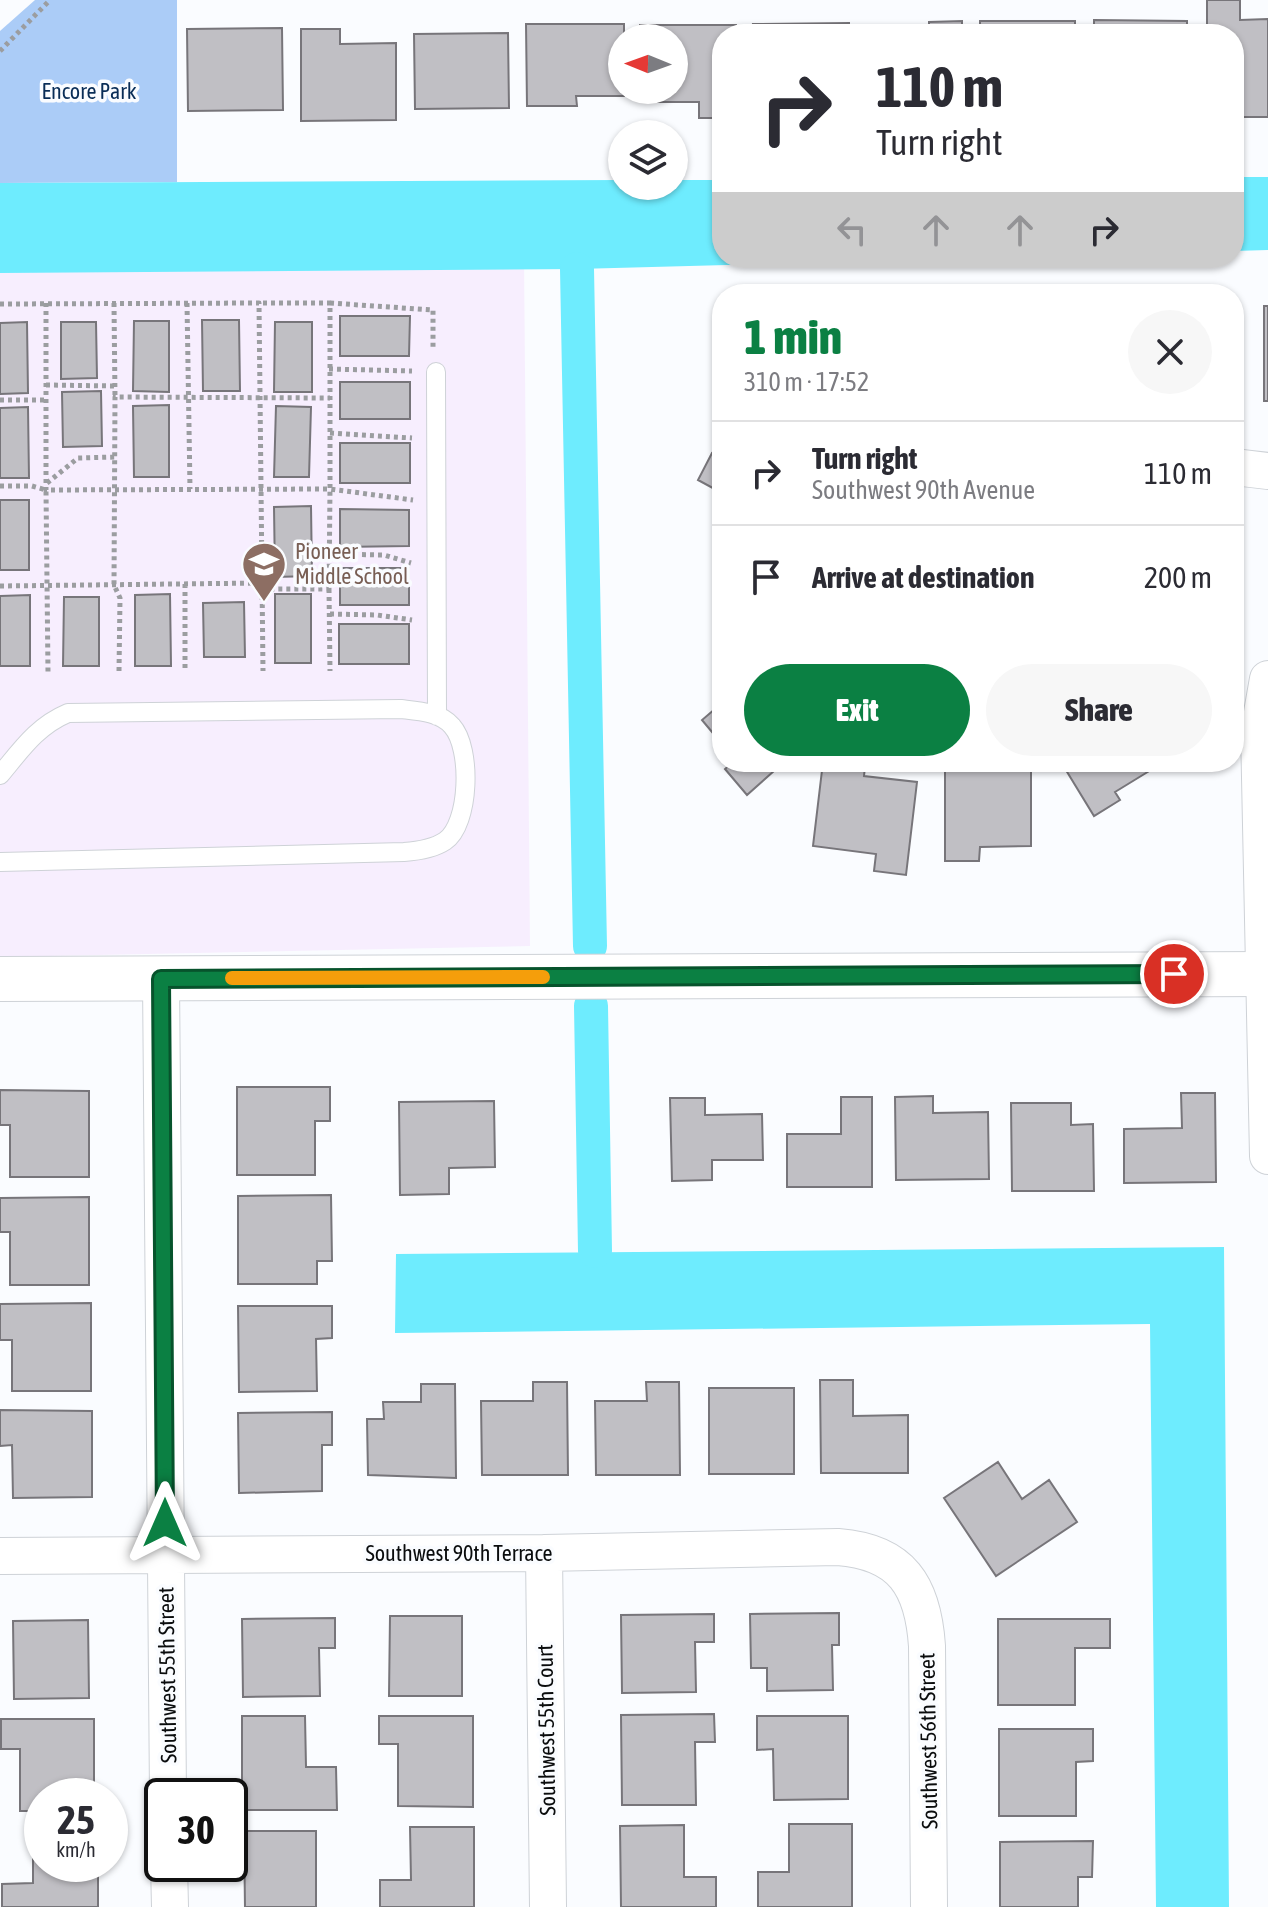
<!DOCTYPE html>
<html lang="en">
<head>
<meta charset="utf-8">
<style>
	:root { --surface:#fff; --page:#f7f7f7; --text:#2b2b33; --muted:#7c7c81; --line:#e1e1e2; --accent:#0b8043 }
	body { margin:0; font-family:"Asap Condensed",sans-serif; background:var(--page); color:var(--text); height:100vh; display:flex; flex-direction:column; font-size:30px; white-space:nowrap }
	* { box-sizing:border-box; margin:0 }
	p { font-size:26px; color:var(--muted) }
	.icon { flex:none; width:44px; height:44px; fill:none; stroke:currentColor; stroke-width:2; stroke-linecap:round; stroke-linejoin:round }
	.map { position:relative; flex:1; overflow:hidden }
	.details { position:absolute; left:712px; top:284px; width:532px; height:488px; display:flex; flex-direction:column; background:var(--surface); border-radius:32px; box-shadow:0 2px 6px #0004 }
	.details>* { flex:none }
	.hud { position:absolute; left:712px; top:24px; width:532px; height:244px; border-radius:32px; box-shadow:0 2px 6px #0004; background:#fff; color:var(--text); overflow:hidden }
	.needle { width:52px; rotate:271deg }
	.fabs { position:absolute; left:608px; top:24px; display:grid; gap:16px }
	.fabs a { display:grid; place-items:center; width:80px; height:80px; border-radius:50%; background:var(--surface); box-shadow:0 2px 6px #0004; font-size:40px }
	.speed { position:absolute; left:24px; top:1778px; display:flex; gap:16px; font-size:40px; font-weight:700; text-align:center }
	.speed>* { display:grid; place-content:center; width:104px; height:104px; border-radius:50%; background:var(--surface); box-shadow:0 2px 6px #0004; line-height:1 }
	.speed small { font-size:20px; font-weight:400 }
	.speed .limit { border:4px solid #111; border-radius:12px; background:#fff; color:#111 }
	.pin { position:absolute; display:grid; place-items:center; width:68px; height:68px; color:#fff; margin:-34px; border:4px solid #fff; border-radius:50%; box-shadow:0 2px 8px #0007 }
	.me { position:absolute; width:88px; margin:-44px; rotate:0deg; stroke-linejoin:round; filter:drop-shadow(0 0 6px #0008) }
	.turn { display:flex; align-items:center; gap:28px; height:168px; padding:0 32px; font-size:36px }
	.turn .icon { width:104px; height:104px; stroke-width:2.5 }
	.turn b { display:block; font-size:56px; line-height:68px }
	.lanes { display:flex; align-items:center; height:76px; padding:0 32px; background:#0003; justify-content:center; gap:40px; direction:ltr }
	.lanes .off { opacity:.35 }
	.round { display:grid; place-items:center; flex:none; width:84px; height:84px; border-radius:42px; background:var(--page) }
	.summary { display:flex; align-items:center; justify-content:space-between; height:136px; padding:0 32px }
	h1 { font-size:48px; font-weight:800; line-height:60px; color:var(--accent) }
	.action { display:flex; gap:16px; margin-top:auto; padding:16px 32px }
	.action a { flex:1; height:92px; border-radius:48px; background:var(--accent); color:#fff; font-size:32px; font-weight:800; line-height:92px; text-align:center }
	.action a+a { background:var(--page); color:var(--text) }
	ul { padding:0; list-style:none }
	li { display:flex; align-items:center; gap:24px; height:104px; padding:0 32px; border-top:2px solid var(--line) }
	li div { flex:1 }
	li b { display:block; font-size:30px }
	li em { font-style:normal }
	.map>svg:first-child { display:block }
	.education { fill:#f7eefe }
	.green { fill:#abccf7 }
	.water { fill:#6eecfe }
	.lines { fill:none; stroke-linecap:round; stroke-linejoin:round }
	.canal { stroke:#6eecfe; stroke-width:34 }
	.building { fill:#c0bfc4; stroke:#77757a; stroke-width:2 }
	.service-casing { stroke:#ced2d7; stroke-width:20 }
	.minor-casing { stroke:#ced2d7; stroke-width:38 }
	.tertiary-casing { stroke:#ced2d7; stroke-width:46 }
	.path { stroke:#9b9da0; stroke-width:5; stroke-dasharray:4 4; stroke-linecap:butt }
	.service { stroke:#fff; stroke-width:18 }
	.minor { stroke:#fff; stroke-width:36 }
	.tertiary { stroke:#fff; stroke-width:44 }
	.route-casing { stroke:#07532c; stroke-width:20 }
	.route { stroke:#0b8043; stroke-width:14 }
	.slow { stroke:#f59e0b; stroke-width:14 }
	.labels { text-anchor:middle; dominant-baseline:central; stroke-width:7; stroke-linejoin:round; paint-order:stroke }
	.park-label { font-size:22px; fill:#092d57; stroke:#fafcff }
	.education-label { font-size:22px; fill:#785e54; stroke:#fafcff; text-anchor:start }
	.street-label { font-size:22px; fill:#0a0c0d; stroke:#fafcff }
</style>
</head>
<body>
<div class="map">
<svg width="1268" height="1907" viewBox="0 0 1268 1907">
	<rect width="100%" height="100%" fill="#fafcff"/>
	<path class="education" d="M 524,257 L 530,946 L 0,957 L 0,259 Z"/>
	<path class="green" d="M 35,0 L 177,0 L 177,182 L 0,183 L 0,31 Z"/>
	<path class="water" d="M 1234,177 L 1268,177 L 1268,250 L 1234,251 Z
		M 622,180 L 622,186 L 674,186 L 674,180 L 722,180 L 722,258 L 983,258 L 577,269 L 0,273 L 0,183 Z
		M 1224,1247 L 1229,1907 L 1156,1907 L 1150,1324 L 395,1333 L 396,1254 Z"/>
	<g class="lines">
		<path class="canal" d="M 577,269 L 590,946
			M 591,1006 L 595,1251"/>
	</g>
	<path class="building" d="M 1207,0 L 1240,0 L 1240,20 L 1268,19 L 1268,117 L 1234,117 L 1234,34 L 1207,34 Z
		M 1094,20 L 1187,21 L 1187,34 L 1094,34 Z
		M 962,21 L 962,34 L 929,34 L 929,22 Z
		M 980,21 L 1075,21 L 1075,34 L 980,34 Z
		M 849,23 L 849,34 L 754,34 L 753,24 Z
		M 526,24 L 624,24 L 624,96 L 576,96 L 577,106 L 527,106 Z
		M 640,25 L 736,25 L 736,34 L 722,34 L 722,118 L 699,118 L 699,102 L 640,102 L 640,90 L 674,90 L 674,38 L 640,38 Z
		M 282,28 L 283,110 L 188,111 L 187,29 Z
		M 301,29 L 340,29 L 340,44 L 396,43 L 396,120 L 301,121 Z
		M 508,33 L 509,108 L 415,109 L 414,34 Z
		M 1264,306 L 1268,306 L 1268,401 L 1264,401 Z
		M 340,316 L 410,316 L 409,356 L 340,356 Z
		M 202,320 L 239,320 L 240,391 L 203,391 Z
		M 134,321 L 169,321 L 169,392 L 133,391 Z
		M 27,322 L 28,393 L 0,394 L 0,323 Z
		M 61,322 L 96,322 L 97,378 L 61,379 Z
		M 275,322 L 312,322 L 312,392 L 274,392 Z
		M 340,382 L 410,382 L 410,419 L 340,419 Z
		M 101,391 L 102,446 L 63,447 L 62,392 Z
		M 169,405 L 169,477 L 134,477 L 133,406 Z
		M 276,406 L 311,407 L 309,477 L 274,477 Z
		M 28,407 L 29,478 L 0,478 L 0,408 Z
		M 340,443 L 410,443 L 410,483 L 340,483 Z
		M 712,453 L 722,456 L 722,493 L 698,480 Z
		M 0,500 L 29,500 L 29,570 L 0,570 Z
		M 311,506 L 312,576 L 275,577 L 274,507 Z
		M 340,509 L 409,510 L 409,546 L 340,547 Z
		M 340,568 L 409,568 L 409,605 L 340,605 Z
		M 170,594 L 171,666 L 135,666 L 135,595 Z
		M 275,594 L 311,594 L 311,663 L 275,663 Z
		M 30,595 L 30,666 L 0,666 L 0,596 Z
		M 64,597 L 99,597 L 99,666 L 63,666 Z
		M 244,602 L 245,657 L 204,657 L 203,603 Z
		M 339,624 L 409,624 L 409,664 L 339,664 Z
		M 722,703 L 722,744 L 702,720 Z
		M 733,762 L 784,762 L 747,795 L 725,769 Z
		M 823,762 L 865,767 L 864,776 L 917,782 L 906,875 L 874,871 L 876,854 L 813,846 Z
		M 1061,762 L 1157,762 L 1159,765 L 1115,792 L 1120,800 L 1094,816 Z
		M 945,763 L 1031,763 L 1031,846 L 980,847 L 979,861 L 945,861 Z
		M 237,1087 L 330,1087 L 330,1121 L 315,1121 L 315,1175 L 237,1175 Z
		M 0,1090 L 89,1091 L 89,1177 L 10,1177 L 10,1125 L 0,1125 Z
		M 1181,1093 L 1215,1093 L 1216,1182 L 1124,1183 L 1124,1129 L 1182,1128 Z
		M 933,1096 L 933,1113 L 988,1112 L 989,1179 L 896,1180 L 895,1097 Z
		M 841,1097 L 872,1097 L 872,1187 L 787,1187 L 787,1134 L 841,1134 Z
		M 670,1098 L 705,1098 L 705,1115 L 762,1114 L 763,1160 L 712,1160 L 712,1180 L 672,1181 Z
		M 494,1101 L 495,1167 L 449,1168 L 449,1194 L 400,1195 L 399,1102 Z
		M 1011,1103 L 1071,1103 L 1071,1125 L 1093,1124 L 1094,1191 L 1012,1191 Z
		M 331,1195 L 332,1261 L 317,1261 L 317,1284 L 238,1284 L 238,1196 Z
		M 89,1197 L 89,1285 L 10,1285 L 10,1232 L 0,1232 L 0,1198 Z
		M 91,1303 L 91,1391 L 12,1391 L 12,1340 L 0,1340 L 0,1304 Z
		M 238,1306 L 332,1306 L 332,1338 L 316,1339 L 317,1391 L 239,1392 Z
		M 820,1380 L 853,1380 L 853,1416 L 908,1415 L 908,1473 L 821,1473 Z
		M 533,1382 L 567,1382 L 568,1475 L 482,1475 L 481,1401 L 533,1401 Z
		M 646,1382 L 679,1382 L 680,1475 L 596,1475 L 595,1401 L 647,1401 Z
		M 421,1384 L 455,1384 L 456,1478 L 368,1475 L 367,1419 L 384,1419 L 383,1402 L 421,1402 Z
		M 709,1388 L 794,1388 L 794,1474 L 709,1474 Z
		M 0,1410 L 92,1411 L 92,1497 L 13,1498 L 12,1445 L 0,1446 Z
		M 332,1412 L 332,1445 L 322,1445 L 322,1491 L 239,1493 L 238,1413 Z
		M 998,1462 L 1022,1499 L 1049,1480 L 1077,1522 L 996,1576 L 944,1498 Z
		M 839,1613 L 839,1645 L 832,1645 L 833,1690 L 767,1691 L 767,1668 L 751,1668 L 750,1614 Z
		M 714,1614 L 714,1642 L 695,1642 L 696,1692 L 622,1693 L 621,1615 Z
		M 390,1616 L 462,1616 L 462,1696 L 389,1696 Z
		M 335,1618 L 335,1648 L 319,1648 L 320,1696 L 243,1697 L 242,1619 Z
		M 998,1619 L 1110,1619 L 1110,1648 L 1075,1648 L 1075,1705 L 998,1705 Z
		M 88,1620 L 89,1698 L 14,1699 L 13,1621 Z
		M 714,1714 L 715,1742 L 695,1742 L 696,1805 L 622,1805 L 621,1715 Z
		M 242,1716 L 305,1716 L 306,1767 L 336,1767 L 337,1810 L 242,1810 Z
		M 379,1716 L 473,1716 L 473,1807 L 398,1806 L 398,1744 L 379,1744 Z
		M 757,1716 L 848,1716 L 848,1799 L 774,1800 L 773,1749 L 757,1750 Z
		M 1,1719 L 94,1719 L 94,1796 L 42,1796 L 42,1811 L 20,1811 L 20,1749 L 1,1749 Z
		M 999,1729 L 1093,1729 L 1093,1761 L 1076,1762 L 1076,1816 L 999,1816 Z
		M 789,1824 L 852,1824 L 852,1907 L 758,1907 L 758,1872 L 789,1872 Z
		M 684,1825 L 684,1877 L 716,1877 L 716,1907 L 621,1907 L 620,1826 Z
		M 410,1827 L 474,1827 L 474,1907 L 380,1907 L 380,1880 L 411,1880 Z
		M 244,1831 L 316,1831 L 316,1907 L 245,1907 Z
		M 33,1832 L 42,1832 L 42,1864 L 98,1864 L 98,1907 L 2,1907 L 2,1884 L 33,1883 Z
		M 1093,1841 L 1092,1877 L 1078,1877 L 1078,1907 L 1000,1907 L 1000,1842 Z"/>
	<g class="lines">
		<g class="service-casing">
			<path id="service" d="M 436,372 L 437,716
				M 0,775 C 21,750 37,726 68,713 L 401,709 C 418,711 440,712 452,726 C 472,748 470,824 445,841 C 433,849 418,851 404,852 L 0,862"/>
		</g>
		<g class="minor-casing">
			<path id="minor" d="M 1234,467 L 1268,471
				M 1268,679 L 1259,730 L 1268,1156
				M 161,979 L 168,1796
				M 544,1553 L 548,1907
				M 0,1556 L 544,1553 L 838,1547 C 902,1552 923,1586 927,1646 L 929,1907
				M 169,1864 L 170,1907"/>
		</g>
		<g class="tertiary-casing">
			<path id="tertiary" d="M 0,979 L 1268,974"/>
		</g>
		<path class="path" d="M 0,51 L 50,0
			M 46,303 L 46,490 L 330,489 L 330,303 L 259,303
			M 114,303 L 115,397
			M 187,303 L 190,489
			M 330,303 L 433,310 L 433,350
			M 0,304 L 259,303 L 263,671
			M 329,369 L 412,371
			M 46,385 L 115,386
			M 0,400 L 46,400
			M 330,433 L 412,438
			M 47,483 L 78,458 L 115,457
			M 0,486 L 32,486 L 46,490 L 48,672
			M 330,554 L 384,555 L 411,563
			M 185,584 L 185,671
			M 0,586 L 262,583 L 272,589 L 329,589 L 330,489 L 413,500
			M 329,589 L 330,671
			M 330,614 L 377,615 L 412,620
			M 119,671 L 120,598 L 114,585 L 115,397 L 330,398"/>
		<use href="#service" class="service"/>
		<use href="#minor" class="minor"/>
		<use href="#tertiary" class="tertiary"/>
	</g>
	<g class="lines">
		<g class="route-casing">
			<path id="route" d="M 165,1523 L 161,979 L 1174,974"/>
		</g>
		<use href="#route" class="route"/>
		<path class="slow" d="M 232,978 L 543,977"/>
	</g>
	<defs>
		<g id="school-pin" transform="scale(2.3)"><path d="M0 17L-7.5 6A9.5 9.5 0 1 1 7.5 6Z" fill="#8d6e63" stroke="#fafcff"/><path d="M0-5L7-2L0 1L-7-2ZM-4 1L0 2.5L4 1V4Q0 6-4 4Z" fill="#fff"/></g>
	</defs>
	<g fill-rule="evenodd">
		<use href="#school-pin" x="264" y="564"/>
	</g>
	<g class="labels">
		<g class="park-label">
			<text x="89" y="91">Encore Park</text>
		</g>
		<g class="education-label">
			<text x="295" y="551">Pioneer<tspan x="295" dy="25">Middle School</tspan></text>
		</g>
		<g class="street-label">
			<text x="459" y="1553">Southwest 90th Terrace</text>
			<text transform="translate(167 1675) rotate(-91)">Southwest 55th Street</text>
			<text transform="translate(546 1730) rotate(-91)">Southwest 55th Court</text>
			<text transform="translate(928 1741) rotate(-91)">Southwest 56th Street</text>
		</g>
	</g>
</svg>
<div class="fabs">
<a><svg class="needle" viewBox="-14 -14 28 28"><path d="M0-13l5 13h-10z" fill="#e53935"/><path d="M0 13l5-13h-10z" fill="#7c7c81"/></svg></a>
<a><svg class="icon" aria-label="layers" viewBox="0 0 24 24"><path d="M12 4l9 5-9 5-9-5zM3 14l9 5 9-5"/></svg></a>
</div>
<div class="speed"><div>25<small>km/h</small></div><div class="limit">30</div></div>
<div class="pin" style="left:1174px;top:974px;background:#d93025"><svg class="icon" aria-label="arrive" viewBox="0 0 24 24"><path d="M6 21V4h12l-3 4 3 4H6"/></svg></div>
<svg class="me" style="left:165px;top:1523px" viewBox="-20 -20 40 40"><path d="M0-17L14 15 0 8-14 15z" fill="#0b8043" stroke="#fff" stroke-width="4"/></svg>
<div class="hud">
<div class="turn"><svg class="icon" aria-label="right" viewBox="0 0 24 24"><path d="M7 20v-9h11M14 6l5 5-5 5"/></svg><div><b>110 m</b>Turn right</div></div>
<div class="lanes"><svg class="icon off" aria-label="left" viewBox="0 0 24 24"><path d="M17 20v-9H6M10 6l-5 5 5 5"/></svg><svg class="icon off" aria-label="ahead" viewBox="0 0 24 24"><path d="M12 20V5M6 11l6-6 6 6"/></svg><svg class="icon off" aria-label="ahead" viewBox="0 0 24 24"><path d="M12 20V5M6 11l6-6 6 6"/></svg><svg class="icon" aria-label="right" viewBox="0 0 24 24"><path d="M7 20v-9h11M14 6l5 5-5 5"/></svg></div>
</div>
<section class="details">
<div class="summary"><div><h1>1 min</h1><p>310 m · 17:52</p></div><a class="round"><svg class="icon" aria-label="close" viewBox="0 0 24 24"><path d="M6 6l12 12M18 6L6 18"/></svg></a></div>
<ul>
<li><svg class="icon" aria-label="right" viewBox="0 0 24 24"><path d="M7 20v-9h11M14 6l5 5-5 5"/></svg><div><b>Turn right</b><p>Southwest 90th Avenue</p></div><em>110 m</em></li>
<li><svg class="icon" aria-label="arrive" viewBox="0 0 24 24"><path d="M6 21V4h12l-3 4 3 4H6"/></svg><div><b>Arrive at destination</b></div><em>200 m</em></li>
</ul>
<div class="action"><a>Exit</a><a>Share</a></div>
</section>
</div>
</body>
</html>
